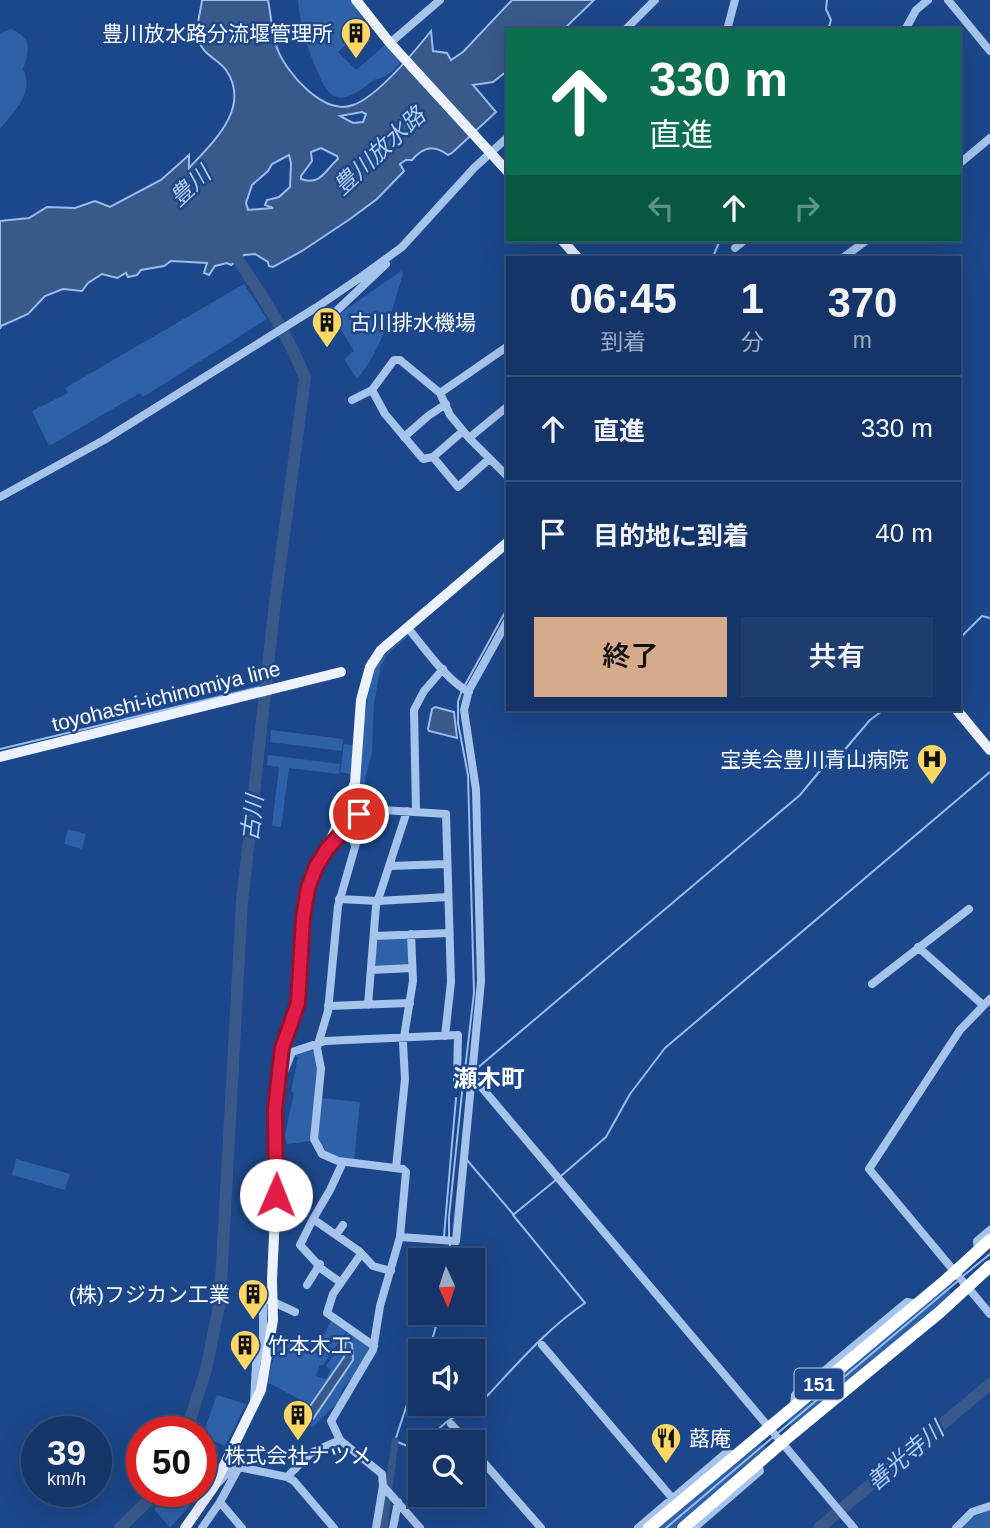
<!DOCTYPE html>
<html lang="ja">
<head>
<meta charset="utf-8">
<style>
	:root { --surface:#153568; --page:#1e3d6e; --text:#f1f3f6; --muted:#9dabc0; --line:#34507c; --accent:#d6ab8b }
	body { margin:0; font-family:Helvetica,"Noto Sans JP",sans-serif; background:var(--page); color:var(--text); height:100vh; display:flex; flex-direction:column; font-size:26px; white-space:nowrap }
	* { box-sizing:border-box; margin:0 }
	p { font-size:23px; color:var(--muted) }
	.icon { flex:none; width:38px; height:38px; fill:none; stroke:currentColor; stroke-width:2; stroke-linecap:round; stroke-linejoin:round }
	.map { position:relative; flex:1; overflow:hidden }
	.drawer { position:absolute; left:506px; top:256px; width:455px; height:455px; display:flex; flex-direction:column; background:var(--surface); border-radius:0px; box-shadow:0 7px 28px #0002,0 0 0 2px var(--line) }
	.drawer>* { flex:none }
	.banner { position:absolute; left:506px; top:28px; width:455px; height:214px; border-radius:0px; box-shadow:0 7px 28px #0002,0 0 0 2px var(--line); background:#0b6e4f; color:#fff; overflow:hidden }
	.needle { width:46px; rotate:177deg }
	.buttons { position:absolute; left:408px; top:1248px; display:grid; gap:14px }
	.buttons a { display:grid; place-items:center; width:77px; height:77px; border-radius:0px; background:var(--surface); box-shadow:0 7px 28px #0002,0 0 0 2px var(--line); font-size:35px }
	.speed { position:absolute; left:21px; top:1416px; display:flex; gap:14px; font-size:35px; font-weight:700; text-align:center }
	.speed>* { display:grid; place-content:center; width:91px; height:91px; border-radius:50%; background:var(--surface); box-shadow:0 7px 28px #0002,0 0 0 2px var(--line); line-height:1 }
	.speed small { font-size:18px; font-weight:400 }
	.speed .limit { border:10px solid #d22; background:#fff; color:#111 }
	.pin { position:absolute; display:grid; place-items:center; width:60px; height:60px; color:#fff; margin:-30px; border:4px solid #fff; border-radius:50%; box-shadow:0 2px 7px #0007 }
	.me { position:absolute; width:77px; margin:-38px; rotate:1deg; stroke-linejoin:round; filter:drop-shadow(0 0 5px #0008) }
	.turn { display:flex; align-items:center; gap:24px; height:147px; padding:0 28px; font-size:32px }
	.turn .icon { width:91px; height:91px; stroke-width:2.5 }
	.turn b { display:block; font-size:49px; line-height:60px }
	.lanes { display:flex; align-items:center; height:66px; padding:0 28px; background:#0003; justify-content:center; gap:35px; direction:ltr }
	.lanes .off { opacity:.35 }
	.eta { display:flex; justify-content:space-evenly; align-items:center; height:119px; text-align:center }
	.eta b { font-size:42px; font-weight:600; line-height:49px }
	.action { display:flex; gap:14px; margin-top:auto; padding:14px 28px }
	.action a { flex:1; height:80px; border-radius:0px; background:var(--accent); color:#111; font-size:28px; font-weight:600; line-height:80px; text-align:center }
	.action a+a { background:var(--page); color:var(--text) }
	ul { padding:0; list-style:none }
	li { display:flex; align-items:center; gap:21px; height:105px; padding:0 28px; border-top:2px solid var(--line) }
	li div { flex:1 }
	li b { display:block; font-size:26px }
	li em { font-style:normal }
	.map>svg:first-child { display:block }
	.green { fill:#2f61a8 }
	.water { fill:#38598a; stroke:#99bdee; stroke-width:2; fill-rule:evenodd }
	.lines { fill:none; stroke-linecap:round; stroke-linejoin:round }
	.stream { stroke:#99bdee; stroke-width:2 }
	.canal { stroke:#38598a; stroke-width:7 }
	.river { stroke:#38598a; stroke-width:12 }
	.minor { stroke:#a6c3ec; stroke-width:8 }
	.major { stroke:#ecf2ff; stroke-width:10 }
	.highway { stroke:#fff; stroke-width:12 }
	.route-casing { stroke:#92132f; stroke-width:18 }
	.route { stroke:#e11d48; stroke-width:12 }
	.labels { text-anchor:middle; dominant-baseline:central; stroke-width:5; stroke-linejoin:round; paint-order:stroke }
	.shield { fill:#1c478a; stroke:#bbc8dc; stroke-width:2 }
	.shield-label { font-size:19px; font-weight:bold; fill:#fff }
	.poi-label { font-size:21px; fill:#fff; stroke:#1c478a; text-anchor:end }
	.street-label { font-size:21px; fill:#fff; stroke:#1c478a }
	.water-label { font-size:23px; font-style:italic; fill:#b2cdf4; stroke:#1c478a }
	.quarter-label { font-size:24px; font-weight:bold; fill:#fff; stroke:#1c478a }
</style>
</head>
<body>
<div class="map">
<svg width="990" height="1528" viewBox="0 0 990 1528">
	<rect width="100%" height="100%" fill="#1c478a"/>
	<path class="green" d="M 298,0 L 351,0 L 364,21 L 354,27 L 355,37 L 338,52 L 356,70 L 385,45 L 402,61 C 397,66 391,73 386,76 C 380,79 376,78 371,82 C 337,109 328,100 314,63 C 305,42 300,23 298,0 Z
		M 11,29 C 32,38 30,49 23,69 C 35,93 14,111 0,129 L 0,33 Z
		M 401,271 L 403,274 C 391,312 383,348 357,379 L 344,359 L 354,351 L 334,318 Z
		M 244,284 L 267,319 L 143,397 L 140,393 L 49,446 L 32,411 L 68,393 L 65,388 Z
		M 408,634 L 409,635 L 389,653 L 381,665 L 374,703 L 372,752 L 359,804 L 364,719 L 374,665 Z
		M 260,685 L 259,689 L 125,722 L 122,718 Z
		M 271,730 L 343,739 L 342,751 L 270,742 Z
		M 344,744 L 356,745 L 355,775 L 340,772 Z
		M 268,755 L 340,764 L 339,774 L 289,768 L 281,827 L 272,826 L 279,767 L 267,765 Z
		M 68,829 L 86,834 L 82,849 L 64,844 Z
		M 405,937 L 409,941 L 409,962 L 405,966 L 378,968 L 374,963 L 376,942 L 380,939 Z
		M 312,1047 L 319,1067 L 312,1141 L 287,1144 L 285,1134 L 294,1093 L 291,1091 L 298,1057 L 294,1056 L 295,1053 Z
		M 321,1098 L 360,1102 L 354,1161 L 342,1160 L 322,1150 L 317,1134 Z
		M 16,1159 L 70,1174 L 65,1190 L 12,1175 Z
		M 946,1287 L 952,1294 L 792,1427 L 785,1420 Z
		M 332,1318 L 348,1329 L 323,1365 L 320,1365 L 316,1375 L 317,1377 L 326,1379 L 331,1370 L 326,1366 L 349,1331 L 370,1346 L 358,1372 L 343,1388 L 337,1403 L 313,1427 L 292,1416 L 301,1400 L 271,1384 L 266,1384 L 280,1337 L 316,1353 Z
		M 217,1395 L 246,1404 L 225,1446 L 202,1436 Z
		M 761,1443 L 768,1451 L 676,1528 L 656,1528 Z
		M 168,1491 L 199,1491 L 192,1503 L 170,1528 L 154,1509 Z
		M 990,1510 L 990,1528 L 962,1528 L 971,1518 Z"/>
	<path class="water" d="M 202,0 L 268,0 C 271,15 272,33 277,48 C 286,73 324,116 353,105 C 377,97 415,51 431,31 L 433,51 L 447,53 L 451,60 L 463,52 L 512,0 L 594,0 L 563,30 L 508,30 L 507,71 L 493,82 L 473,85 L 496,112 L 452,153 L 448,155 C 434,145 424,146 412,160 L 406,160 L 400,164 L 404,171 L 377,199 L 350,219 L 302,251 L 273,267 L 269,266 L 268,262 L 255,254 L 244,255 L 231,265 L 227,263 L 215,266 L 209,275 L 204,273 L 207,263 L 171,261 L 164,266 L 141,270 L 137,275 L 128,277 L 126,273 L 117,278 L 102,274 L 88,283 L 82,291 L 63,289 L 45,296 L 28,314 L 1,326 L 0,329 L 0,221 L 29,218 L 47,207 L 75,208 L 95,201 L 110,207 L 161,180 L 189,155 L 189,168 C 212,143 252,108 226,70 C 217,58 202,55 198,38 C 195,28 201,11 202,0 ZM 362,112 L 366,114 L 363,122 L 353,123 L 340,116 ZM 321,148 L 337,156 L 338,159 C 325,170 321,186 301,179 L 301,176 L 312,161 L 311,152 ZM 289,155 L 291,163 L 290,187 L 279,197 L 267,200 L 265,205 L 273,208 L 248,210 L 246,203 L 252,185 L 268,171 L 272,164 Z
		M 435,707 L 454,712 L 457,738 L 429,731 L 428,729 L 432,709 Z
		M 346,1340 L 352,1344 L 353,1360 L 313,1419 L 309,1418 L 306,1412 L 344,1357 Z"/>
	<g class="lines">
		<path class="stream" d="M 827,0 L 826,9 L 831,20 L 828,30
			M 713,257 L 720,240
			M 959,639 L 982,616 L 990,618
			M 465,685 L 508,607
			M 462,690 L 458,702 L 458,723 L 468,775 L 474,993 L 464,1078
			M 0,749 L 265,686
			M 475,1070 L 800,795 L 819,772 L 842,753 L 870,720 L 885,709
			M 467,1160 L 513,1214
			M 561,1176 L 606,1137 L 630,1094 L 665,1048 L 990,772
			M 444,1236 L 456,1098
			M 449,1238 L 449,1217 L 463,1083
			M 449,1260 L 450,1244
			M 963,1276 L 990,1254
			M 429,1351 L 440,1312
			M 420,1372 L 412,1389 L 395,1441 L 420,1451
			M 779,1432 L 959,1280
			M 430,1442 C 444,1414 469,1414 488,1395 C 518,1363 548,1328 585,1303 L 513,1215 L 557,1179
			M 666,1528 L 772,1438"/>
		<path class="canal" d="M 384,1528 L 395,1441"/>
		<path class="river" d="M 186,1432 L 206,1370 L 220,1301 L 242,902 L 275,602 L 305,378 C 287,331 257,289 230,247
			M 120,1528 L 158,1491
			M 819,1528 L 990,1384"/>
		<path class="minor" d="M 948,0 L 990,51
			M 625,30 L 655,0
			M 727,30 L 735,0
			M 905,30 L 916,10 L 928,0
			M 390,43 L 440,0
			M 959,164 L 990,138
			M 735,248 L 745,240
			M 844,257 L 867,240
			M 330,317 L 386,264
			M 372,390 L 385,414 L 423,459 L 433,457 L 463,431
			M 440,393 L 508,346
			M 352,400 L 372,390 L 394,360 L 400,360 L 440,393 L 450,415 L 469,438 L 508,477
			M 404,437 L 428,416 L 446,404
			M 469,438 L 508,406
			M 433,457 L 458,487 L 489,459
			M 0,497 L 104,440 L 317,307 L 361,277 L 402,247 L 474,168 L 508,137
			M 407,627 C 424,647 446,680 469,692
			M 366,809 L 338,906 L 328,1011 L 317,1048 L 321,1069 L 314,1139 L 322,1154 L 338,1161 L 403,1169 L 406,1172 L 400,1237 L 380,1306 L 373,1350 L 331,1421 L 340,1440 L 382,1474 L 383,1486 L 376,1528
			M 416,811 L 414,710 L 424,691 L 443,669
			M 354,843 L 355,790
			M 329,847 L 366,809 L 446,814 L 451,982 L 445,1036
			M 390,866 L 447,864
			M 339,899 L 378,901 L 448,897
			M 374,936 L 449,933
			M 918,947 L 983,1005
			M 371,970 L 412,968
			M 872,984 L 969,909
			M 990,999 L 960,1030 L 869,1169 L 990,1314
			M 368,1005 L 376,906 L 407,811
			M 328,1006 L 410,1003
			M 472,1076 L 854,1528
			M 279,1085 L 292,1052 L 325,1041 L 458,1035 L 457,1080 L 471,1083
			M 343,1162 L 330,1190 L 313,1219 L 359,1251 L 373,1266 L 391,1271
			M 396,1168 L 405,1079 L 403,1043 L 413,981 L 411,934
			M 313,1219 L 300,1245 L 323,1270 L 340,1282
			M 336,1235 L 343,1225
			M 400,1237 L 456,1241 L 481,981 L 476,790 L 464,710 L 469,690 L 508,620
			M 978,1250 L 977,1241 L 990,1230
			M 361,1254 L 333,1294 L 327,1313 L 374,1346
			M 307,1285 L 320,1264
			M 542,1345 L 673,1499
			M 254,1402 L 256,1364 L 263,1337 L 263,1300 L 269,1300 L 295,1312
			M 794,1405 L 795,1395 L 907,1302 L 917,1304
			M 451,1424 L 467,1442
			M 472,1449 L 541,1528
			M 287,1477 L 294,1481 L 334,1528
			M 216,1485 L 234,1466 L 287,1477 L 311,1453 L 340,1440
			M 383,1486 L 420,1528
			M 220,1502 L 242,1528
			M 202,1528 L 220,1502 L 239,1467
			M 393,1528 L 398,1502
			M 638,1528 L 727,1452 L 736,1457
			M 694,1528 L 760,1471 L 758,1464
			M 956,1528 L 972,1512 L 990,1506"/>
		<path class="major" d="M 356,0 L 390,43 L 508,172
			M 562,240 L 577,257
			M 956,709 L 990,750
			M 0,757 L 341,672
			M 185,1528 L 213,1488 L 261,1390 L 273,1320 L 272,1280 L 277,1171 L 275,1109 L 282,1048 L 298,1003 L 304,906 L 313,874 L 327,849 L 355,783 L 361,700 L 370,667 L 381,650 L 508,542"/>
		<path class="highway" d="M 649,1528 L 946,1280 L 990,1240
			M 683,1528 L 793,1433 L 940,1312 L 990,1266"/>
	</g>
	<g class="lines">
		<g class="route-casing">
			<path id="route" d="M 276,1195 L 275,1109 L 282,1048 L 298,1003 L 303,918 L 308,888 L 316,867 L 327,849 L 359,814"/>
		</g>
		<use href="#route" class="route"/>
	</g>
	<defs>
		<g id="building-pin" transform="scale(1.575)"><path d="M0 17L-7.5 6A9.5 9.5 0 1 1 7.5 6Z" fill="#fdd763" stroke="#1c478a"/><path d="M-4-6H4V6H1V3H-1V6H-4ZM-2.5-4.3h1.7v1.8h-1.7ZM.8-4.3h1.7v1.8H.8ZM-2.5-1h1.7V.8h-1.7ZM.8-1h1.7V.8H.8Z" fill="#111"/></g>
		<g id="hospital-pin" transform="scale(1.575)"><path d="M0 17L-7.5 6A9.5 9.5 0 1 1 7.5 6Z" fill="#fdd763" stroke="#1c478a"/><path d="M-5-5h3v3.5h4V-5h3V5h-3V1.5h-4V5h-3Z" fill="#111"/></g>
		<g id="restaurant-pin" transform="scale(1.575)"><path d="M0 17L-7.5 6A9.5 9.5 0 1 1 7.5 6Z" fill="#fdd763" stroke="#1c478a"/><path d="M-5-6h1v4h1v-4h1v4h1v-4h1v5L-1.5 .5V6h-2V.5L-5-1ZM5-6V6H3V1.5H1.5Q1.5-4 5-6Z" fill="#111"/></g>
	</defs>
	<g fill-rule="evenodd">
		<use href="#building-pin" x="356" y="33"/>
		<use href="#building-pin" x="327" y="322"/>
		<use href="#hospital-pin" x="932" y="759"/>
		<use href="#building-pin" x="253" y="1294"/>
		<use href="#building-pin" x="245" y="1345"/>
		<use href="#building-pin" x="298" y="1415"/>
		<use href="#restaurant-pin" x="666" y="1438"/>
	</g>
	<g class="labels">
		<rect class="shield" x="794.5" y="1368.5" width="49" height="31" rx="5"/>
		<g class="shield-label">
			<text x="819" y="1384">151</text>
		</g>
		<g class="poi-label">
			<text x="333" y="33">豊川放水路分流堰管理所</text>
			<text x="350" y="322" text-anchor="start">古川排水機場</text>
			<text x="909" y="759">宝美会豊川青山病院</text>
			<text x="230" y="1294">(株)フジカン工業</text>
			<text x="268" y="1345" text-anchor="start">竹本木工</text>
			<text x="689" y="1438" text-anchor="start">蕗庵</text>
			<text x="298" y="1455" text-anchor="middle">株式会社ナツメ</text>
		</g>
		<g class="street-label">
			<text transform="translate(166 696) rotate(-14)">toyohashi-ichinomiya line</text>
		</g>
		<g class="water-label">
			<text transform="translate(379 151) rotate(-43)">豊川放水路</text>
			<text transform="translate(190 186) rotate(-43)">豊川</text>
			<text transform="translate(252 818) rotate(-83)">古川</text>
			<text transform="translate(905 1456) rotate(-40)">善光寺川</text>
		</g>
		<g class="quarter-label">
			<text x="489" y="1078">瀬木町</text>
		</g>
	</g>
</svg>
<div class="buttons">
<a><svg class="needle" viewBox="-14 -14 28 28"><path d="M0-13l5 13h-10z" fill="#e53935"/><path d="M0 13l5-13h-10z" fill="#9dabc0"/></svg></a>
<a><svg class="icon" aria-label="sound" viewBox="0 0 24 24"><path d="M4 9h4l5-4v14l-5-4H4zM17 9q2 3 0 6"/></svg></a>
<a><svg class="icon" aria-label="search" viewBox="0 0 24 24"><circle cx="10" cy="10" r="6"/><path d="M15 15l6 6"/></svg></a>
</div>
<div class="speed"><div>39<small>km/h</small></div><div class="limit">50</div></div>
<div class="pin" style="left:359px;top:814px;background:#d93025"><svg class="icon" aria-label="arrive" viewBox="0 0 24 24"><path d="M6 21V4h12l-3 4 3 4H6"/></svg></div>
<svg class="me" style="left:276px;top:1195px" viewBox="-20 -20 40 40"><circle r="19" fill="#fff"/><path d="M0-13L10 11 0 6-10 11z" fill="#e11d48"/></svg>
<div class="banner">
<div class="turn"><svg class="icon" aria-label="ahead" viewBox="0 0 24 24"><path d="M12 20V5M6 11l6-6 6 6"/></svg><div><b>330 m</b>直進</div></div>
<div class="lanes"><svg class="icon off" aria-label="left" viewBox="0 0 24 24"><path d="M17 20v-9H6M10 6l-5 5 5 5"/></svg><svg class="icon" aria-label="ahead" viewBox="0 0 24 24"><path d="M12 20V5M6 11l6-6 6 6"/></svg><svg class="icon off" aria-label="right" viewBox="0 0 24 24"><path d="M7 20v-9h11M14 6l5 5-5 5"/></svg></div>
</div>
<section class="drawer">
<div class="eta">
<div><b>06:45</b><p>到着</p></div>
<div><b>1</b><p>分</p></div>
<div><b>370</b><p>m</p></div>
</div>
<ul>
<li><svg class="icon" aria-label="ahead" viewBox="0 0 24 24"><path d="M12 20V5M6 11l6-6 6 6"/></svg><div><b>直進</b></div><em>330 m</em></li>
<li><svg class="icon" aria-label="arrive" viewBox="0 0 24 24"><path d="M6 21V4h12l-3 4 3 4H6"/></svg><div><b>目的地に到着</b></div><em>40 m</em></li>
</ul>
<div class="action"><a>終了</a><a>共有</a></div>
</section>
</div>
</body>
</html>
